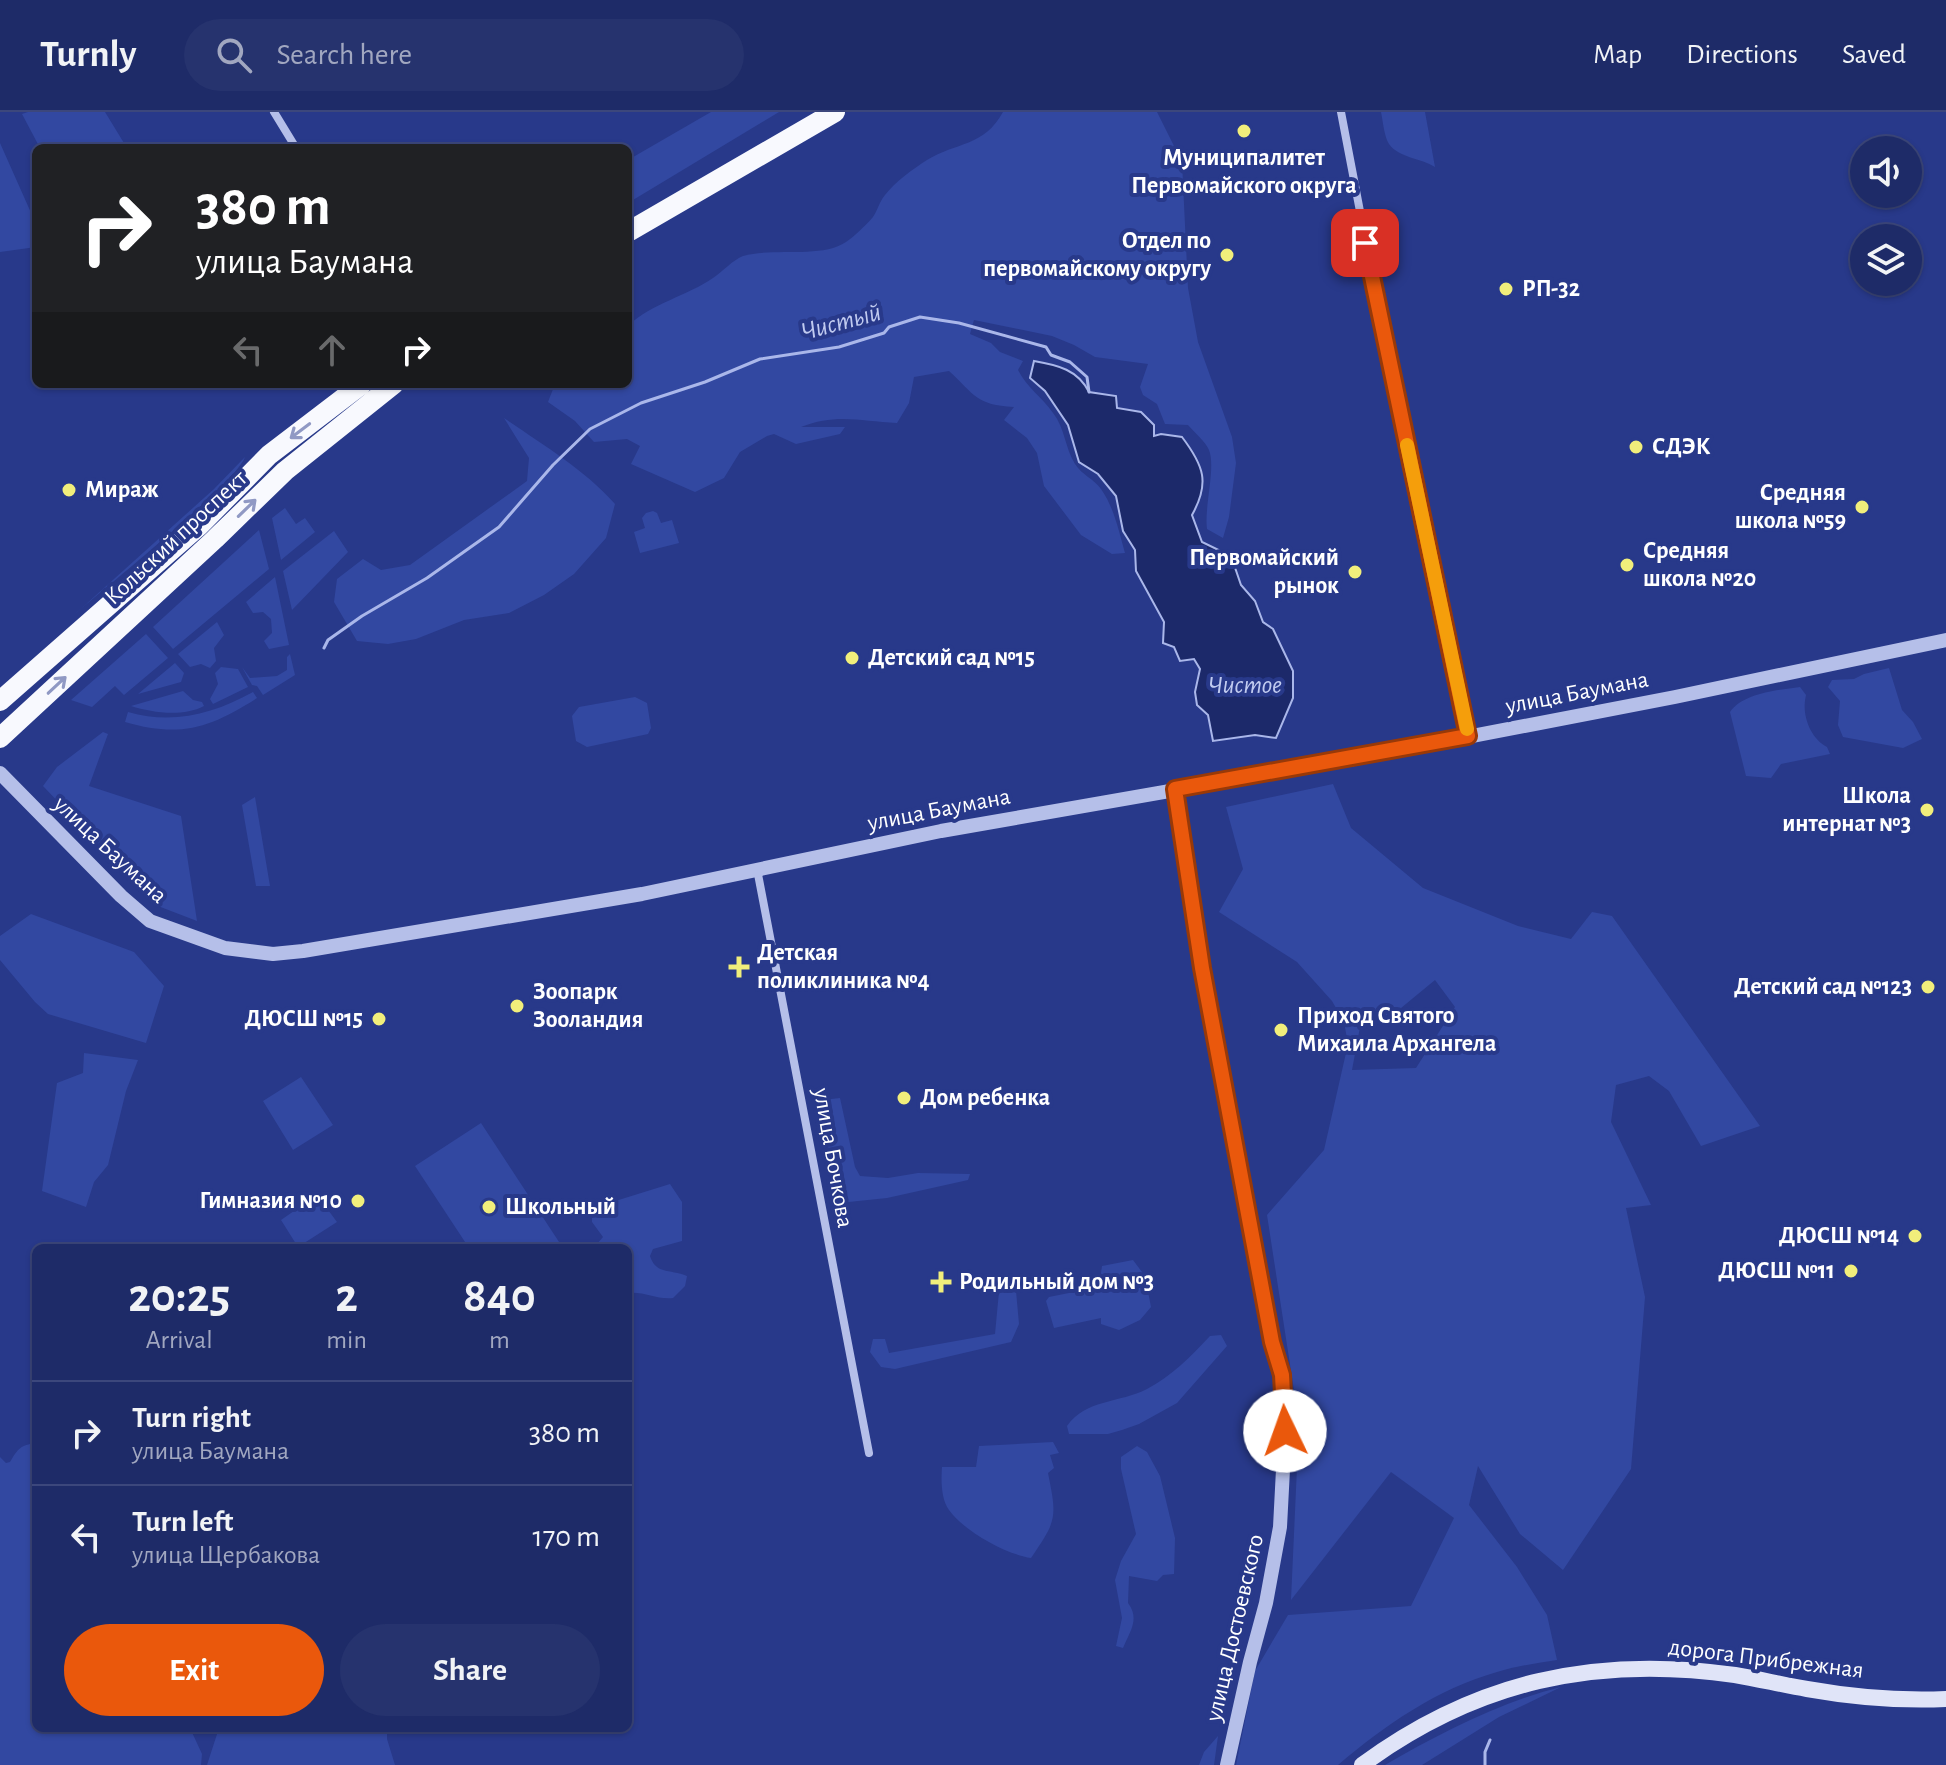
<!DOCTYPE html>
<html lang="en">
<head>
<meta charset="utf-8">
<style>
	:root { --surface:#1e2b68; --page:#26336e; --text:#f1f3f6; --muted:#a1a7c0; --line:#3c477c; --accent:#ea580c }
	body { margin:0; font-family:"Alegreya Sans",sans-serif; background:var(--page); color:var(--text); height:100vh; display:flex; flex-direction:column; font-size:30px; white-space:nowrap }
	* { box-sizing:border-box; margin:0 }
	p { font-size:26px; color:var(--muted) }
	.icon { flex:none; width:44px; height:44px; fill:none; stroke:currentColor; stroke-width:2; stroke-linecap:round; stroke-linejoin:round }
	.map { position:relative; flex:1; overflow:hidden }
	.sheet { position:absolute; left:32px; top:1132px; width:600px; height:488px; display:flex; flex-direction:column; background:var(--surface); border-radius:12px; box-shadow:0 2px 6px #0004,0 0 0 2px var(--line) }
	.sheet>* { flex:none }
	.hud { position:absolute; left:32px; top:32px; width:600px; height:244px; border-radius:12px; box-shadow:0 2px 6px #0004,0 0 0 2px var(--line); background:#202124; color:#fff; overflow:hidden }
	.tools { position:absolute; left:1850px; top:24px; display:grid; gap:16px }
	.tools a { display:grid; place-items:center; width:72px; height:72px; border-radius:50%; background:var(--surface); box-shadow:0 2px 6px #0004,0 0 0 2px var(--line); font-size:40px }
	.pin { position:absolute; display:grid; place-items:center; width:68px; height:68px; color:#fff; margin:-34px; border-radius:16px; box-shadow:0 4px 12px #0006 }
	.me { position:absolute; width:88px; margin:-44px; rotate:357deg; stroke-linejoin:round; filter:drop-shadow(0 0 6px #0008) }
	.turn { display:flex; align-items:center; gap:28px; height:168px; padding:0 32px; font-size:36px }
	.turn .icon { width:104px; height:104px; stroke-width:2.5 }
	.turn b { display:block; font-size:56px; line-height:68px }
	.lanes { display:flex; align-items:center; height:76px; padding:0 32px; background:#0003; justify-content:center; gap:40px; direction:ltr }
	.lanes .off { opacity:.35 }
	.eta { display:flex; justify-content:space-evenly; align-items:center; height:136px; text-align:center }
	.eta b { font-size:48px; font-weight:700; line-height:56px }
	.button { display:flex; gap:16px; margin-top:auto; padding:16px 32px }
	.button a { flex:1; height:92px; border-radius:48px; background:var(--accent); color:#fff; font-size:32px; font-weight:700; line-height:92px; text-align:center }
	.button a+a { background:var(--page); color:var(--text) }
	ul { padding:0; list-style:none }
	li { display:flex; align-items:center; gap:24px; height:104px; padding:0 32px; border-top:2px solid var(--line) }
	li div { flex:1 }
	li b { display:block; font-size:30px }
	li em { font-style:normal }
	header { display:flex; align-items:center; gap:48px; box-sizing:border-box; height:112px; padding:0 40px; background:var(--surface); border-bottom:2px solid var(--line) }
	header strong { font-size:38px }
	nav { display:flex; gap:44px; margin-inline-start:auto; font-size:28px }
	.search { width:560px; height:72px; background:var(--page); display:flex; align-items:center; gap:20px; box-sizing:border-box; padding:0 28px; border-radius:44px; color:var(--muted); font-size:30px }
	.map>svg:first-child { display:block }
	.green { fill:#3248a1; fill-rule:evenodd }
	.water { fill:#1c296a; stroke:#aab7ea; stroke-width:2 }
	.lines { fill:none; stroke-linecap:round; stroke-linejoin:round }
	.stream { stroke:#aab7ea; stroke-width:3 }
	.minor { stroke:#b5bfe9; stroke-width:8 }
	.tertiary { stroke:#b5bfe9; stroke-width:14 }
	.secondary { stroke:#e0e4f8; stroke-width:16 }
	.primary { stroke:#f8f9fe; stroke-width:20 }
	.oneway { stroke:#9099c4 }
	.route-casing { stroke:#983908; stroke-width:20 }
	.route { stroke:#ea580c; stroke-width:14 }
	.slow { stroke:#f59e0b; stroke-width:14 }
	.poi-dot { fill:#f1ee7b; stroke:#28398a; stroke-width:3 }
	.labels { text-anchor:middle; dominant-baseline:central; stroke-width:8; stroke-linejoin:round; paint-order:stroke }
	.poi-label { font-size:24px; font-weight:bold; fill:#fff; stroke:#28398a; text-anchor:start }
	.street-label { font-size:24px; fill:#fff; stroke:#28398a }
	.water-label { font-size:26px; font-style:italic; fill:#c1cbf0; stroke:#28398a }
</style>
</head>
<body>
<header>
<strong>Turnly</strong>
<div class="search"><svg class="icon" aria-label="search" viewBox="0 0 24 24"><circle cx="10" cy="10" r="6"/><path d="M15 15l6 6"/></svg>Search here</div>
<nav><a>Map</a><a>Directions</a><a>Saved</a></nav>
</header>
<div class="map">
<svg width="1946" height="1653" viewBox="0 0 1946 1653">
	<rect width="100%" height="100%" fill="#28398a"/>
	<path class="green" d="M 28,0 L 105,0 L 127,36 L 40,36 L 22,2 Z
		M 711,0 L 779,0 L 628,91 L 628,48 Z
		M 1003,0 L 1157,0 L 1182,50 L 1188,176 L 1198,230 L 1232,325 L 1236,351 L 1229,405 L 1223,426 L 1207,417 C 1204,395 1216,356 1209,338 C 1206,330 1194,320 1188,313 L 1165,312 L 1157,292 L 1143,283 L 1140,275 L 1148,252 L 1095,245 L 1074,233 L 1052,224 L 974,208 L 970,222 L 991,231 L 1000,240 L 1023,249 L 1018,258 C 1027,276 1042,285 1053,301 C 1065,316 1065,336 1075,352 C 1082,363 1094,367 1101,377 C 1114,395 1119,420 1125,441 L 1112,442 L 1081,423 L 1044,374 L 1037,341 L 1027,326 L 1004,308 L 1014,295 C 976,293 975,283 949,259 L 914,265 L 909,291 L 897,311 C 861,309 835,301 801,315 L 845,315 L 840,322 L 796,332 L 774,322 L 767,324 L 740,340 L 724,366 L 695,380 L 631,352 L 640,334 L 627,327 L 594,330 L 575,309 L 548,290 L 555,272 L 628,272 L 628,214 C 652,191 687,184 713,166 C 723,159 733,148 743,144 C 773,135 821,147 846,130 C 855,124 866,113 873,105 C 878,98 879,90 885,83 C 895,70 913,57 927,48 C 956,30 984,35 1003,0 Z
		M 1381,0 L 1425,0 L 1435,55 C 1421,46 1399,46 1389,32 C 1384,24 1383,9 1381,0 Z
		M 0,31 L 36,112 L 36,135 L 0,140 Z
		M 504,306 C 543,333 584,357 615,392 L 606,426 L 574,462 L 544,483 L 509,501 L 464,508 L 416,527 L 388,532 L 357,529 L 334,490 L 337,467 L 363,447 L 381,458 L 410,453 L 527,369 L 529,346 Z
		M 245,345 C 237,370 102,478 74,503 L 214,377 Z
		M 285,396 L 296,412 L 305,406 L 315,420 L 281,448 L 272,406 Z
		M 653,399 L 657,401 L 661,411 L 672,408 L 679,431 L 640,441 L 634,420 L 645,416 L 642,406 L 646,401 Z
		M 259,418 L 269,457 L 173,537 L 153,515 Z
		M 334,419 L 348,440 L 292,498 L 283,459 Z
		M 275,465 L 289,533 L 269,537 L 264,529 L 272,521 L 271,507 L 263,500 L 253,501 L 246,490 Z
		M 217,510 L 224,523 L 214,536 L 216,549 L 210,556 L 201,552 L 190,555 L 178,542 Z
		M 146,522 L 168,546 L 124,583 L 115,574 L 92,595 L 71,588 Z
		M 290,542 L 295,563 L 263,583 L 257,574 L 252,573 L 242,555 L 250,566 L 277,564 L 287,558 L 287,545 Z
		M 175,551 L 184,561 L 181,570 L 138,582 Z
		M 221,555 L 238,557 L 248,575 L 213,592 L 210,587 L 218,572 L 215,561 Z
		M 1889,556 L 1902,598 L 1913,610 L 1922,627 L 1903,636 L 1843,625 L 1838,613 L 1840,589 L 1828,575 L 1832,568 L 1854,567 L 1864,562 Z
		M 1800,575 L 1806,583 C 1801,602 1810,626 1827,635 L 1830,642 L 1781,652 L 1771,666 L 1746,664 L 1730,600 C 1743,581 1778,578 1800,575 Z
		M 183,579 L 193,588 L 202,590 L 204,594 C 183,605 153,601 131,594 Z
		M 253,580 L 257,586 C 210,616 180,626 125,610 L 128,600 C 173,613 213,602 253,580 Z
		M 635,585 L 647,591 L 651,616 L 648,622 L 587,635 L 576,629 L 572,604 L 579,595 Z
		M 103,620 L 108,622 L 89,674 L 181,704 L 197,809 L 158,794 L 43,674 L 57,655 Z
		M 1333,672 L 1351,716 L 1423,776 L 1518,814 L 1571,827 L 1592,800 L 1612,804 L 1760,1014 L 1701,1034 L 1669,979 L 1649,964 L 1616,973 L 1611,1010 L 1651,1093 L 1626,1096 L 1645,1185 L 1631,1357 L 1563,1458 L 1520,1422 L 1478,1354 L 1469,1393 L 1517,1455 L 1547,1503 L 1557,1548 C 1538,1551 1516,1554 1497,1560 C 1437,1577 1385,1613 1338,1653 L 1236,1653 L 1255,1559 L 1288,1503 L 1411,1494 L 1454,1406 L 1391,1360 L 1291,1488 L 1299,1311 L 1267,1103 L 1324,1038 L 1348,932 L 1344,910 L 1332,889 L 1297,850 L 1219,800 L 1243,757 L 1226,695 ZM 1435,868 L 1455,895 L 1416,956 L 1352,958 L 1360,915 L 1401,896 Z
		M 255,685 L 270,774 L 256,774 L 242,693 Z
		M 31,802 L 134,840 L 164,874 L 146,931 L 48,902 L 35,890 L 0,848 L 0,824 Z
		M 84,941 L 138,948 L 126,979 L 108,1053 L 94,1070 L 86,1095 L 42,1079 L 57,971 L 83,961 Z
		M 301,965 L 333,1013 L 293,1038 L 263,989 Z
		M 840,986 L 855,1055 L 860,1064 L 888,1066 L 918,1061 L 970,1062 L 968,1068 L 887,1086 L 839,1091 C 828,1064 824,1018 823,988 Z
		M 481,1011 L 563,1136 L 469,1136 L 415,1054 Z
		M 670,1072 L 682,1090 L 682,1129 L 653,1137 L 650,1144 C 656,1163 671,1157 687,1164 L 685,1174 L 673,1186 C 657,1188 644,1179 628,1181 L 628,1136 L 598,1136 L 597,1132 L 603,1125 L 592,1110 L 592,1102 L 609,1091 Z
		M 317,1083 L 337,1110 L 298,1135 L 281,1108 Z
		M 1133,1148 L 1145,1164 L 1151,1195 L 1140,1208 L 1119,1218 L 1101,1212 L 1101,1206 L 1054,1216 L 1046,1189 L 1049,1185 L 1104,1174 L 1100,1168 L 1102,1154 Z
		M 1015,1168 L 1019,1212 L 1011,1230 L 895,1257 L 881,1255 L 870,1240 L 873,1227 L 885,1227 L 889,1241 L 995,1222 L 1000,1169 Z
		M 1221,1223 L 1227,1234 L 1177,1291 L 1139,1312 L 1122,1318 L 1108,1322 L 1069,1322 L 1067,1314 C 1086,1287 1120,1291 1147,1277 C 1172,1264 1191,1244 1210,1224 Z
		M 1053,1330 L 1059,1341 L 1050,1343 L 1054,1356 L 1048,1361 C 1057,1406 1057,1408 1031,1446 C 1005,1442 964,1419 949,1398 C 941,1387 941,1368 942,1355 L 976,1355 L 979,1334 Z
		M 36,1331 L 36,1616 L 190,1616 L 202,1642 L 201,1653 L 0,1653 L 0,1345 L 6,1351 L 10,1350 C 18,1337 20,1333 36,1331 Z
		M 1137,1334 L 1147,1340 L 1160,1364 L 1175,1426 L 1174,1462 L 1163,1463 L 1157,1469 L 1129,1464 L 1128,1491 C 1140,1507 1130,1519 1123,1536 L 1116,1534 L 1122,1506 L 1115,1468 L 1121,1449 L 1136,1422 L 1121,1357 L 1121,1345 Z
		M 1561,1575 L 1499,1605 L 1422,1653 L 1385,1653 C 1439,1622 1500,1590 1561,1575 Z
		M 219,1616 L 387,1616 L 387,1627 L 395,1653 L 207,1653 Z
		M 1218,1624 L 1214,1653 L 1199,1653 L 1204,1640 Z"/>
	<path class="water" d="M 1034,249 C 1058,253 1078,258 1089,280 L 1116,284 L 1117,296 L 1141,300 L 1154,313 L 1154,324 L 1161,322 L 1182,325 C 1204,354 1210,371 1192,403 L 1202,430 L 1231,444 L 1241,473 L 1255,489 L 1263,510 L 1273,517 L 1293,559 L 1293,586 L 1276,626 L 1255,623 L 1213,629 L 1208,603 L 1197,593 L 1195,580 L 1200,557 L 1194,547 L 1180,549 L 1174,535 L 1163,531 L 1164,510 L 1136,459 L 1135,438 L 1123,419 L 1116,384 L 1098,362 L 1079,350 L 1068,313 L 1045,279 L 1030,266 Z"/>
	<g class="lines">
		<path class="stream" d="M 324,536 L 328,528 L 362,504 L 427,466 L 499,415 L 553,353 L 590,317 L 641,291 L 705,270 L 760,247 L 839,235 L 884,221 L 889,215 L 920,205 L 959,211 L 1046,235 L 1051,243 L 1070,250 L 1087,265 L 1089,280
			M 1485,1653 L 1485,1640 L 1490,1628"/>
		<path class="minor" d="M 274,0 L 296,36
			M 1341,0 L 1385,230 L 1468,624
			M 757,757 L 869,1341"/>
		<path class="tertiary" d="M 0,661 L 121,784 L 150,809 L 225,836 L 273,842 L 303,839 L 642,782 L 941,719 L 1353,647 L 1675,585 L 1946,528
			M 1175,677 L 1202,856 L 1237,1047 L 1272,1230 L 1282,1263 L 1285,1319 L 1280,1415 L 1266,1491 L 1250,1550 L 1227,1653"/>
		<path class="secondary" d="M 1362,1653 C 1476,1569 1596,1543 1735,1563 C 1759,1567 1783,1573 1807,1577 C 1852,1585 1900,1589 1946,1587"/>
		<path class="primary" d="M 628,120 L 835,0
			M 0,589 L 199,414 L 269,343 L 362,272
			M 0,626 L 215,427 L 285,359 L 394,272"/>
	</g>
	<defs><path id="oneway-shaft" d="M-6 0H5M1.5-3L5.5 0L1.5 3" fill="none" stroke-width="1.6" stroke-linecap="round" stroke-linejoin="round" transform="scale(2)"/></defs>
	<g class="oneway">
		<use href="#oneway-shaft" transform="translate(300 319) rotate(143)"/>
		<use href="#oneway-shaft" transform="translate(247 396) rotate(-44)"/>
		<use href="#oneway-shaft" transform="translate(57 573) rotate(-43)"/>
	</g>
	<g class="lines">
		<g class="route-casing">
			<path id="route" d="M 1285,1319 L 1282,1263 L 1272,1230 L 1202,856 L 1175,677 L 1468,624 L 1365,131"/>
		</g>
		<use href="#route" class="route"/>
		<path class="slow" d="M 1407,333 L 1467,617"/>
	</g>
	<g class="poi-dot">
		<circle cx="1244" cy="19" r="8"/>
		<circle cx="1227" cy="143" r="8"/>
		<circle cx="1506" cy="177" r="8"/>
		<circle cx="1636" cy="335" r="8"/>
		<circle cx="69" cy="378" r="8"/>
		<circle cx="1862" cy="395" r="8"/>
		<circle cx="1627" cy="453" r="8"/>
		<circle cx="1355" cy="460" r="8"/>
		<circle cx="852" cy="546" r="8"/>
		<circle cx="1927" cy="698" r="8"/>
		<path d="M735 843h8v8h8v8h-8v8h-8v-8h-8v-8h8z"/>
		<circle cx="1928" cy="875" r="8"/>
		<circle cx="517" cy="894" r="8"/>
		<circle cx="379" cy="907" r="8"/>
		<circle cx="1281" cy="918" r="8"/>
		<circle cx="904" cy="986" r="8"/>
		<circle cx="358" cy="1089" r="8"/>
		<circle cx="489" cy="1095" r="8"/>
		<circle cx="1915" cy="1124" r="8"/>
		<circle cx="1851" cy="1159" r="8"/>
		<path d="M937 1158h8v8h8v8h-8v8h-8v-8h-8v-8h8z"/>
	</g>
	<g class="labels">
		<g class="poi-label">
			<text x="1244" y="46" text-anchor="middle">Муниципалитет<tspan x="1244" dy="28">Первомайского округа</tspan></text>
			<text x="1211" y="129" text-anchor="end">Отдел по<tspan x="1211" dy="28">первомайскому округу</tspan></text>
			<text x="1522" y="177">РП-32</text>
			<text x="1652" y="335">СДЭК</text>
			<text x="85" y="378">Мираж</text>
			<text x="1846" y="381" text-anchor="end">Средняя<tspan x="1846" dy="28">школа №59</tspan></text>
			<text x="1643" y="439">Средняя<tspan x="1643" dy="28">школа №20</tspan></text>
			<text x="1339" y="446" text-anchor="end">Первомайский<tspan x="1339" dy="28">рынок</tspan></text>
			<text x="868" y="546">Детский сад №15</text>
			<text x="1911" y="684" text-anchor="end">Школа<tspan x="1911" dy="28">интернат №3</tspan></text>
			<text x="757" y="841">Детская<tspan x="757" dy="28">поликлиника №4</tspan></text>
			<text x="1912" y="875" text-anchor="end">Детский сад №123</text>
			<text x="533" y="880">Зоопарк<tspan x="533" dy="28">Зооландия</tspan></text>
			<text x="1297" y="904">Приход Святого<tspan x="1297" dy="28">Михаила Архангела</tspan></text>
			<text x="363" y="907" text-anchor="end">ДЮСШ №15</text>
			<text x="920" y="986">Дом ребенка</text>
			<text x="342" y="1089" text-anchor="end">Гимназия №10</text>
			<text x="505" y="1095">Школьный</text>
			<text x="1899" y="1124" text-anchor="end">ДЮСШ №14</text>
			<text x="1835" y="1159" text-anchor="end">ДЮСШ №11</text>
			<text x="959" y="1170">Родильный дом №3</text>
		</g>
		<g class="street-label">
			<text transform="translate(176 426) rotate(-43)">Кольский проспект</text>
			<text transform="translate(1577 581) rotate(-11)">улица Баумана</text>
			<text transform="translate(939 698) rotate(-11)">улица Баумана</text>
			<text transform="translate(110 738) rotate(43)">улица Баумана</text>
			<text transform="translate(833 1046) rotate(80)">улица Бочкова</text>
			<text transform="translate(1235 1516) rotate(-77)">улица Достоевского</text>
			<text transform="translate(1766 1547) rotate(7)">дорога Прибрежная</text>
		</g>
		<g class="water-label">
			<text transform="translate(841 210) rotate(-15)">Чистый</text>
			<text x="1245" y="573">Чистое</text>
		</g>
	</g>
</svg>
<div class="tools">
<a><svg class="icon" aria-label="sound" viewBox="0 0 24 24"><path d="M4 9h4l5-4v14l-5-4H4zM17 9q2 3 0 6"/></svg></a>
<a><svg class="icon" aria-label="layers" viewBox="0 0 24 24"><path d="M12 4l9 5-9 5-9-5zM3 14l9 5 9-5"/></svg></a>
</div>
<div class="pin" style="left:1365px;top:131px;background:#d93025"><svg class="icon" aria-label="arrive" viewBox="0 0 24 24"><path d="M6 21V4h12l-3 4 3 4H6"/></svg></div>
<svg class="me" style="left:1285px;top:1319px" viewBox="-20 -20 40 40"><circle r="19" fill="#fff"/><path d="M0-13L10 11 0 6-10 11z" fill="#ea580c"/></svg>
<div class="hud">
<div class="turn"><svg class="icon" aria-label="right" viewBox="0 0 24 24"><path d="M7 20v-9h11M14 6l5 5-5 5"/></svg><div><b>380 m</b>улица Баумана</div></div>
<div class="lanes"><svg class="icon off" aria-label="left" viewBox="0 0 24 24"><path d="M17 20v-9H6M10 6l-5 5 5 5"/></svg><svg class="icon off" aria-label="ahead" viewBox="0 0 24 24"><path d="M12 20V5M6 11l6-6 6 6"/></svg><svg class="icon" aria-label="right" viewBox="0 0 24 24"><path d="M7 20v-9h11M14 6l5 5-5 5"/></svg></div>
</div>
<section class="sheet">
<div class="eta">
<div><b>20:25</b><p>Arrival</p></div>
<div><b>2</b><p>min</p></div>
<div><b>840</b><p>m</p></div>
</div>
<ul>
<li><svg class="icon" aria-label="right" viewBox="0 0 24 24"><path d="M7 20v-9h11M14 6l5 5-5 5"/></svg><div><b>Turn right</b><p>улица Баумана</p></div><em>380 m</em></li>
<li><svg class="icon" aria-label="left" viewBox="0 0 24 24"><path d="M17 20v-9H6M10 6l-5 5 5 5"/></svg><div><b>Turn left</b><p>улица Щербакова</p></div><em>170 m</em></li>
</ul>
<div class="button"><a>Exit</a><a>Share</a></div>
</section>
</div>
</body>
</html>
